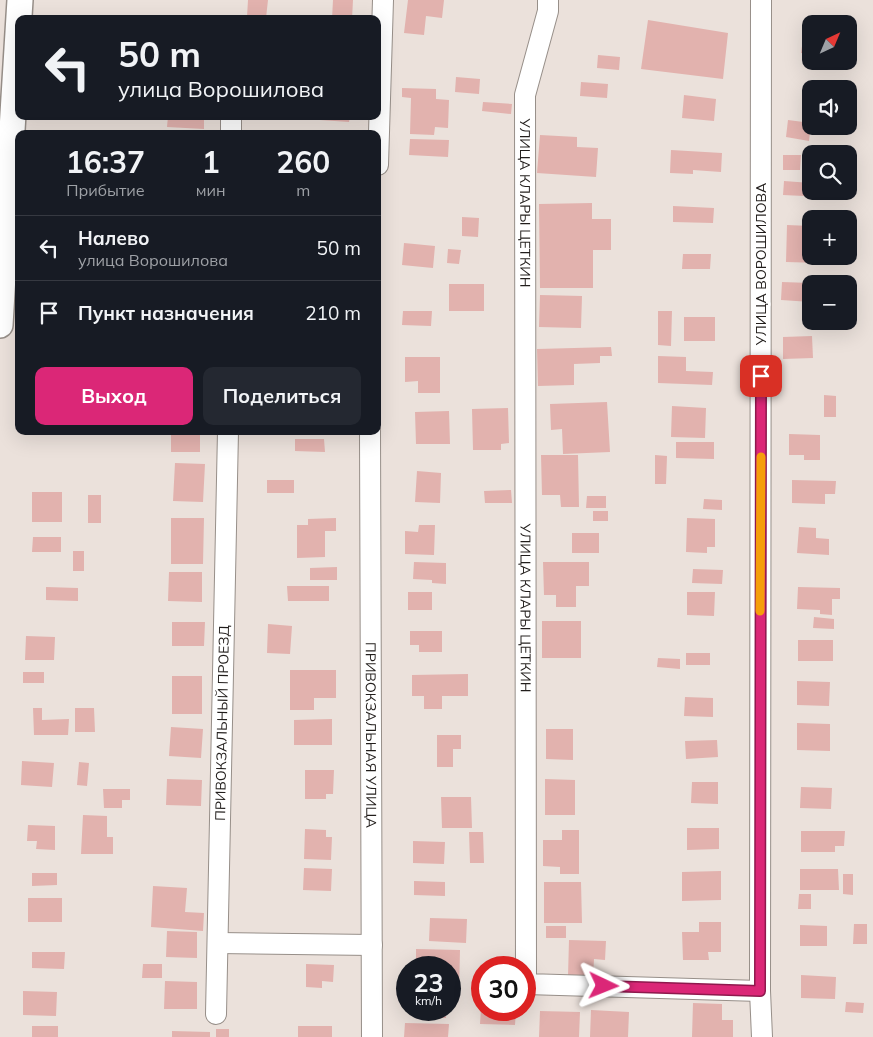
<!DOCTYPE html>
<html lang="ru">
<head>
<meta charset="utf-8">
<style>
	:root { --surface:#171b24; --page:#242831; --text:#f1f3f6; --muted:#9ea1a6; --line:#363941; --accent:#db2777 }
	body { margin:0; font-family:Mulish,sans-serif; background:var(--page); color:var(--text); height:100vh; display:flex; flex-direction:column; font-size:19px; white-space:nowrap }
	* { box-sizing:border-box; margin:0 }
	p { font-size:16px; color:var(--muted) }
	.icon { flex:none; width:28px; height:28px; fill:none; stroke:currentColor; stroke-width:2; stroke-linecap:round; stroke-linejoin:round }
	.map { position:relative; flex:1; overflow:hidden }
	.drawer { position:absolute; left:15px; top:130px; width:366px; height:305px; display:flex; flex-direction:column; background:var(--surface); border-radius:10px; box-shadow:0 5px 20px #0002 }
	.drawer>* { flex:none }
	.hud { position:absolute; left:15px; top:15px; width:366px; height:105px; border-radius:10px; box-shadow:0 5px 20px #0002; background:#171b24; color:var(--text); overflow:hidden }
	.needle { width:32px; rotate:44deg }
	.buttons { position:absolute; left:802px; top:15px; display:grid; gap:10px }
	.buttons a { display:grid; place-items:center; width:55px; height:55px; border-radius:10px; background:var(--surface); box-shadow:0 5px 20px #0002; font-size:25px }
	.speed { position:absolute; left:396px; top:956px; display:flex; gap:10px; font-size:25px; font-weight:700; text-align:center }
	.speed>* { display:grid; place-content:center; width:65px; height:65px; border-radius:50%; background:var(--surface); box-shadow:0 5px 20px #0002; line-height:1 }
	.speed small { font-size:12px; font-weight:400 }
	.speed .limit { border:8px solid #d22; background:#fff; color:#111 }
	.pin { position:absolute; display:grid; place-items:center; width:42px; height:42px; color:#fff; margin:-21px; border-radius:10px; box-shadow:0 2px 8px #0006 }
	.me { position:absolute; width:55px; margin:-28px; rotate:92deg; stroke-linejoin:round; filter:drop-shadow(0 0 4px #0008) }
	.turn { display:flex; align-items:center; gap:18px; height:105px; padding:0 20px; font-size:22px }
	.turn .icon { width:65px; height:65px; stroke-width:2.5 }
	.turn b { display:block; font-size:35px; line-height:42px }
	.eta { display:flex; justify-content:space-evenly; align-items:center; height:85px; text-align:center }
	.eta b { font-size:30px; font-weight:700; line-height:35px }
	.button { display:flex; gap:10px; margin-top:auto; padding:10px 20px }
	.button a { flex:1; height:58px; border-radius:10px; background:var(--accent); color:#fff; font-size:20px; font-weight:700; line-height:58px; text-align:center }
	.button a+a { background:var(--page); color:var(--text) }
	ul { padding:0; list-style:none }
	li { display:flex; align-items:center; gap:15px; height:65px; padding:0 20px; border-top:1px solid var(--line) }
	li div { flex:1 }
	li b { display:block; font-size:19px }
	li em { font-style:normal }
	.map>svg:first-child { display:block }
	.building { fill:#e2b2ae }
	.lines { fill:none; stroke-linecap:round; stroke-linejoin:round }
	.minor-casing { stroke:#978f89; stroke-width:22 }
	.tertiary-casing { stroke:#978f89; stroke-width:28 }
	.minor { stroke:#fff; stroke-width:20 }
	.tertiary { stroke:#fff; stroke-width:25 }
	.route-casing { stroke:#8e194d; stroke-width:12 }
	.route { stroke:#db2777; stroke-width:9 }
	.slow { stroke:#f59e0b; stroke-width:9 }
	.labels { text-anchor:middle; dominant-baseline:central; stroke-width:5; stroke-linejoin:round; paint-order:stroke }
	.street-label { font-size:14px; fill:#211d1b; stroke:#fff }
</style>
</head>
<body>
<div class="map">
<svg width="873" height="1037" viewBox="0 0 873 1037">
	<rect width="100%" height="100%" fill="#ebe1db"/>
	<path class="building" d="M 248,0 L 268,0 L 266,18 L 247,17 Z
		M 333,0 L 353,0 L 352,19 L 332,19 Z
		M 408,0 L 444,0 L 442,18 L 426,16 L 424,35 L 404,33 Z
		M 648,20 L 728,33 L 723,79 L 641,69 Z
		M 803,39 L 811,40 L 811,54 L 801,53 Z
		M 598,55 L 620,57 L 619,70 L 597,68 Z
		M 456,77 L 480,79 L 479,94 L 455,92 Z
		M 581,82 L 608,84 L 607,98 L 580,96 Z
		M 402,88 L 436,89 L 436,99 L 449,100 L 448,128 L 435,127 L 434,135 L 410,134 L 411,98 L 402,97 Z
		M 684,95 L 716,99 L 714,121 L 682,118 Z
		M 483,102 L 512,104 L 511,114 L 482,111 Z
		M 168,116 L 204,116 L 204,129 L 167,127 Z
		M 320,116 L 350,116 L 349,122 L 320,120 Z
		M 788,120 L 811,123 L 809,141 L 786,137 Z
		M 540,135 L 577,137 L 577,147 L 598,148 L 596,177 L 537,173 Z
		M 410,139 L 449,140 L 448,157 L 409,155 Z
		M 671,150 L 722,153 L 721,172 L 693,170 L 693,174 L 670,173 Z
		M 783,155 L 801,155 L 800,170 L 783,170 Z
		M 784,181 L 811,183 L 811,191 L 825,191 L 825,197 L 783,195 Z
		M 592,203 L 592,219 L 611,219 L 611,250 L 593,250 L 593,288 L 540,288 L 539,204 Z
		M 673,206 L 714,208 L 713,223 L 673,222 Z
		M 830,210 L 851,211 L 851,223 L 849,223 L 849,219 L 830,219 Z
		M 462,217 L 479,218 L 478,237 L 462,236 Z
		M 787,225 L 811,226 L 811,256 L 821,256 L 821,263 L 786,262 Z
		M 404,243 L 435,246 L 433,268 L 402,265 Z
		M 448,249 L 461,250 L 459,264 L 447,263 Z
		M 683,254 L 711,254 L 710,269 L 682,269 Z
		M 782,282 L 811,283 L 811,302 L 781,300 Z
		M 449,284 L 484,284 L 484,311 L 449,311 Z
		M 540,295 L 582,296 L 581,328 L 539,327 Z
		M 403,311 L 432,311 L 431,326 L 402,325 Z
		M 658,311 L 672,311 L 671,346 L 658,345 Z
		M 684,317 L 715,317 L 715,341 L 684,341 Z
		M 812,336 L 813,358 L 783,359 L 783,337 Z
		M 611,347 L 612,356 L 600,356 L 600,363 L 574,364 L 574,385 L 538,386 L 537,349 Z
		M 658,356 L 686,357 L 686,371 L 713,372 L 712,385 L 658,383 Z
		M 405,357 L 440,357 L 440,393 L 418,393 L 418,381 L 405,382 Z
		M 824,395 L 836,396 L 836,417 L 824,417 Z
		M 607,402 L 610,452 L 563,454 L 562,429 L 551,430 L 550,404 Z
		M 672,406 L 706,408 L 705,438 L 671,437 Z
		M 508,408 L 509,443 L 501,444 L 501,450 L 473,450 L 472,409 Z
		M 449,411 L 450,444 L 416,444 L 415,412 Z
		M 171,431 L 200,431 L 200,452 L 171,452 Z
		M 789,434 L 820,435 L 820,460 L 804,460 L 804,455 L 789,455 Z
		M 295,439 L 324,439 L 325,452 L 295,451 Z
		M 676,442 L 714,442 L 714,459 L 676,458 Z
		M 541,455 L 578,455 L 579,507 L 561,507 L 560,495 L 542,495 Z
		M 655,455 L 667,456 L 666,484 L 655,484 Z
		M 175,463 L 205,464 L 203,502 L 173,501 Z
		M 417,471 L 441,473 L 440,503 L 415,502 Z
		M 267,480 L 294,480 L 294,493 L 267,493 Z
		M 792,480 L 836,481 L 835,494 L 825,494 L 825,504 L 792,503 Z
		M 511,490 L 512,503 L 485,503 L 484,491 Z
		M 32,492 L 62,492 L 62,522 L 32,522 Z
		M 88,495 L 101,495 L 101,523 L 88,523 Z
		M 587,496 L 606,496 L 606,508 L 586,508 Z
		M 704,499 L 722,500 L 722,510 L 703,509 Z
		M 593,511 L 608,511 L 608,521 L 593,521 Z
		M 171,518 L 204,518 L 203,564 L 171,564 Z
		M 336,518 L 336,531 L 325,531 L 325,557 L 297,558 L 297,525 L 308,525 L 308,519 Z
		M 687,518 L 715,519 L 715,547 L 707,547 L 707,553 L 686,552 Z
		M 419,525 L 435,525 L 434,555 L 405,554 L 405,531 L 418,532 Z
		M 799,527 L 816,528 L 816,538 L 829,539 L 829,555 L 797,553 Z
		M 572,533 L 599,533 L 599,553 L 572,553 Z
		M 33,537 L 61,537 L 61,552 L 32,552 Z
		M 73,551 L 84,551 L 84,571 L 73,571 Z
		M 414,562 L 446,563 L 446,584 L 432,583 L 432,580 L 413,579 Z
		M 543,562 L 589,562 L 589,586 L 576,586 L 576,607 L 556,607 L 556,595 L 544,595 Z
		M 337,567 L 337,580 L 310,580 L 310,568 Z
		M 693,569 L 723,570 L 722,584 L 692,583 Z
		M 169,572 L 202,572 L 202,602 L 168,601 Z
		M 287,586 L 329,586 L 329,601 L 288,601 Z
		M 46,587 L 78,588 L 78,601 L 46,600 Z
		M 798,587 L 840,588 L 840,599 L 832,599 L 832,615 L 820,614 L 820,610 L 797,609 Z
		M 408,592 L 432,592 L 432,610 L 408,610 Z
		M 687,592 L 715,592 L 714,616 L 687,615 Z
		M 814,617 L 834,619 L 834,629 L 813,628 Z
		M 542,621 L 581,621 L 581,658 L 542,658 Z
		M 172,622 L 205,622 L 204,646 L 172,646 Z
		M 268,624 L 292,626 L 290,654 L 267,653 Z
		M 410,631 L 442,631 L 442,652 L 419,652 L 419,645 L 410,645 Z
		M 26,636 L 55,637 L 54,660 L 25,660 Z
		M 798,640 L 833,640 L 833,661 L 798,661 Z
		M 686,653 L 710,653 L 710,665 L 686,665 Z
		M 658,658 L 680,659 L 680,669 L 657,667 Z
		M 290,670 L 336,670 L 336,698 L 314,698 L 314,710 L 290,710 Z
		M 23,672 L 44,672 L 44,683 L 23,683 Z
		M 468,674 L 468,696 L 442,696 L 442,709 L 424,709 L 424,696 L 412,696 L 412,675 Z
		M 172,676 L 202,676 L 202,714 L 172,714 Z
		M 797,681 L 830,682 L 829,706 L 797,705 Z
		M 685,697 L 713,698 L 713,717 L 684,716 Z
		M 33,708 L 42,708 L 42,720 L 69,719 L 68,735 L 34,735 Z
		M 75,708 L 94,708 L 95,732 L 75,732 Z
		M 332,719 L 332,745 L 294,745 L 294,720 Z
		M 797,723 L 830,724 L 830,751 L 797,750 Z
		M 171,727 L 203,729 L 201,758 L 169,756 Z
		M 546,729 L 573,729 L 573,760 L 546,759 Z
		M 437,735 L 461,735 L 461,749 L 453,749 L 453,767 L 437,767 Z
		M 717,740 L 718,757 L 686,759 L 685,741 Z
		M 22,761 L 54,763 L 52,787 L 21,785 Z
		M 79,762 L 89,763 L 87,786 L 77,785 Z
		M 305,770 L 334,770 L 333,794 L 326,794 L 326,799 L 305,799 Z
		M 167,779 L 202,780 L 201,806 L 166,805 Z
		M 545,779 L 575,780 L 575,815 L 545,815 Z
		M 692,782 L 718,782 L 718,804 L 691,803 Z
		M 801,787 L 832,788 L 831,809 L 800,808 Z
		M 103,789 L 130,789 L 130,800 L 122,800 L 122,808 L 104,808 Z
		M 441,797 L 471,797 L 472,828 L 442,828 Z
		M 83,815 L 107,816 L 107,837 L 113,837 L 113,854 L 81,854 Z
		M 28,825 L 55,826 L 55,850 L 36,849 L 37,841 L 27,841 Z
		M 687,828 L 719,828 L 719,849 L 687,850 Z
		M 305,829 L 326,830 L 326,837 L 332,837 L 331,860 L 304,859 Z
		M 562,830 L 579,830 L 579,874 L 560,874 L 560,867 L 543,866 L 543,840 L 562,840 Z
		M 801,831 L 845,831 L 844,846 L 835,846 L 835,852 L 801,852 Z
		M 469,832 L 483,832 L 484,863 L 470,863 Z
		M 413,841 L 445,842 L 444,864 L 413,863 Z
		M 304,868 L 332,869 L 331,891 L 303,890 Z
		M 800,869 L 838,869 L 839,890 L 800,890 Z
		M 721,871 L 721,900 L 682,901 L 682,872 Z
		M 32,873 L 57,873 L 57,885 L 32,886 Z
		M 843,874 L 853,874 L 853,895 L 843,894 Z
		M 414,881 L 445,882 L 445,896 L 414,895 Z
		M 544,882 L 581,882 L 582,923 L 544,923 Z
		M 153,886 L 187,888 L 185,912 L 204,913 L 203,931 L 151,927 Z
		M 799,894 L 811,894 L 811,909 L 798,909 Z
		M 28,898 L 62,898 L 62,922 L 28,922 Z
		M 430,918 L 467,919 L 466,943 L 429,941 Z
		M 699,922 L 721,922 L 721,952 L 708,952 L 709,960 L 683,960 L 682,932 L 699,932 Z
		M 854,924 L 867,924 L 867,944 L 853,944 Z
		M 800,925 L 827,926 L 827,946 L 800,946 Z
		M 546,926 L 566,926 L 566,938 L 546,938 Z
		M 167,931 L 197,932 L 197,958 L 166,957 Z
		M 569,940 L 606,941 L 605,960 L 594,959 L 593,977 L 568,976 Z
		M 416,949 L 460,950 L 459,993 L 450,993 L 450,968 L 416,968 Z
		M 32,952 L 65,952 L 64,969 L 32,968 Z
		M 143,964 L 162,964 L 162,978 L 142,978 Z
		M 306,964 L 334,965 L 333,982 L 322,981 L 322,988 L 306,987 Z
		M 801,975 L 836,977 L 835,999 L 801,998 Z
		M 165,981 L 197,982 L 197,1009 L 164,1009 Z
		M 23,991 L 57,992 L 56,1016 L 23,1015 Z
		M 846,1002 L 864,1003 L 863,1013 L 845,1012 Z
		M 693,1003 L 722,1004 L 722,1020 L 733,1020 L 733,1037 L 692,1037 Z
		M 481,1009 L 516,1010 L 515,1025 L 480,1024 Z
		M 421,1010 L 446,1010 L 446,1018 L 421,1018 Z
		M 591,1010 L 629,1012 L 628,1037 L 590,1037 Z
		M 540,1011 L 580,1012 L 579,1037 L 539,1037 Z
		M 405,1023 L 449,1024 L 448,1037 L 404,1037 Z
		M 32,1026 L 58,1026 L 58,1037 L 32,1037 Z
		M 298,1026 L 332,1026 L 332,1037 L 298,1037 Z
		M 216,1029 L 229,1029 L 229,1037 L 216,1037 Z
		M 172,1031 L 210,1032 L 210,1037 L 172,1037 Z"/>
	<g class="lines">
		<g class="minor-casing">
			<g id="minor">
				<path id="s1" d="M 548,0 L 548,11 L 525,95 L 526,984 L 760,991"/>
				<path d="M 761,0 L 760,991 L 762,1037"/>
				<path d="M 231,134 L 231,116"/>
				<path d="M 378,165 L 383,0"/>
				<path id="s2" d="M 370,431 L 372,1037"/>
				<path d="M 218,943 L 372,945"/>
				<path id="s3" d="M 216,1014 L 228,431"/>
			</g>
		</g>
		<g class="tertiary-casing">
			<path id="tertiary" d="M 0,325 L 20,0"/>
		</g>
		<use href="#minor" class="minor"/>
		<use href="#tertiary" class="tertiary"/>
	</g>
	<g class="lines">
		<g class="route-casing">
			<path id="route" d="M 604,986 L 760,991 L 761,376"/>
		</g>
		<use href="#route" class="route"/>
		<path class="slow" d="M 760,611 L 761,457"/>
	</g>
	<g class="labels">
		<g class="street-label">
			<text stroke="none"><textPath href="#s1" startOffset="206">УЛИЦА КЛАРЫ ЦЕТКИН</textPath></text>
			<text transform="translate(761 264) rotate(-90)">УЛИЦА ВОРОШИЛОВА</text>
			<text stroke="none"><textPath href="#s1" startOffset="611">УЛИЦА КЛАРЫ ЦЕТКИН</textPath></text>
			<text stroke="none"><textPath href="#s3" startOffset="291">ПРИВОКЗАЛЬНЫЙ ПРОЕЗД</textPath></text>
			<text stroke="none"><textPath href="#s2" startOffset="304">ПРИВОКЗАЛЬНАЯ УЛИЦА</textPath></text>
		</g>
	</g>
</svg>
<div class="buttons">
<a><svg class="needle" viewBox="-14 -14 28 28"><path d="M0-13l5 13h-10z" fill="#e53935"/><path d="M0 13l5-13h-10z" fill="#9ea1a6"/></svg></a>
<a><svg class="icon" aria-label="sound" viewBox="0 0 24 24"><path d="M4 9h4l5-4v14l-5-4H4zM17 9q2 3 0 6"/></svg></a>
<a><svg class="icon" aria-label="search" viewBox="0 0 24 24"><circle cx="10" cy="10" r="6"/><path d="M15 15l6 6"/></svg></a>
<a>+</a>
<a>−</a>
</div>
<div class="speed"><div>23<small>km/h</small></div><div class="limit">30</div></div>
<div class="pin" style="left:761px;top:376px;background:#d93025"><svg class="icon" aria-label="arrive" viewBox="0 0 24 24"><path d="M6 21V4h12l-3 4 3 4H6"/></svg></div>
<svg class="me" style="left:604px;top:986px" viewBox="-20 -20 40 40"><path d="M0-17L14 15 0 8-14 15z" fill="#db2777" stroke="#fff" stroke-width="4"/></svg>
<div class="hud">
<div class="turn"><svg class="icon" aria-label="left" viewBox="0 0 24 24"><path d="M17 20v-9H6M10 6l-5 5 5 5"/></svg><div><b>50 m</b>улица Ворошилова</div></div>
</div>
<section class="drawer">
<div class="eta">
<div><b>16:37</b><p>Прибытие</p></div>
<div><b>1</b><p>мин</p></div>
<div><b>260</b><p>m</p></div>
</div>
<ul>
<li><svg class="icon" aria-label="left" viewBox="0 0 24 24"><path d="M17 20v-9H6M10 6l-5 5 5 5"/></svg><div><b>Налево</b><p>улица Ворошилова</p></div><em>50 m</em></li>
<li><svg class="icon" aria-label="arrive" viewBox="0 0 24 24"><path d="M6 21V4h12l-3 4 3 4H6"/></svg><div><b>Пункт назначения</b></div><em>210 m</em></li>
</ul>
<div class="button"><a>Выход</a><a>Поделиться</a></div>
</section>
</div>
</body>
</html>
